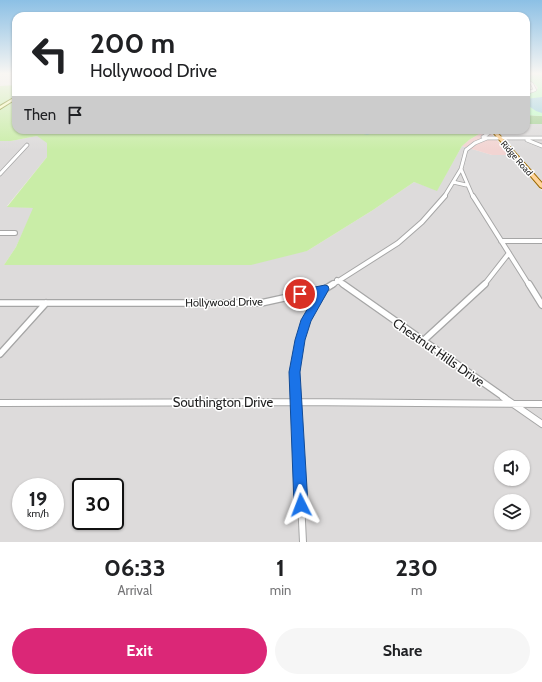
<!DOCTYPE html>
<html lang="en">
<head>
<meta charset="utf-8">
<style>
	:root { --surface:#fff; --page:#f6f6f6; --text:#202124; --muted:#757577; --accent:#db2777 }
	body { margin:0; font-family:Cabin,sans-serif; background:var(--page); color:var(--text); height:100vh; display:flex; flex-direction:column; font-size:15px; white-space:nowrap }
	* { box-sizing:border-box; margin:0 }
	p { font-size:13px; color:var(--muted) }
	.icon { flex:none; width:22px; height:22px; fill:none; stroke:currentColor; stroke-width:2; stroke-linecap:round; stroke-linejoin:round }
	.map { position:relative; height:542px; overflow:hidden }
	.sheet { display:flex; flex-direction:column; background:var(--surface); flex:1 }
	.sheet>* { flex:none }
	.hud { position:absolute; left:12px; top:12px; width:518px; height:122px; border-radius:12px; box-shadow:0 1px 3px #0004; background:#fff; color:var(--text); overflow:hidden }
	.tools { position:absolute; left:494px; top:450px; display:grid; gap:8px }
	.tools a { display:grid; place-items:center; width:36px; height:36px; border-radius:50%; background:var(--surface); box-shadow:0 1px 3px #0004; font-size:20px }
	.speed { position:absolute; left:12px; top:478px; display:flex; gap:8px; font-size:20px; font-weight:700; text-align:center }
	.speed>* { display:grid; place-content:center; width:52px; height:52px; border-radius:50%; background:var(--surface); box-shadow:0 1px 3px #0004; line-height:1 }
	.speed small { font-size:10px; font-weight:400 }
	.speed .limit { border:2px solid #111; border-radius:6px; background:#fff; color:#111 }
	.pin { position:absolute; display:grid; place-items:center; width:34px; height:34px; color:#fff; margin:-17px; border:2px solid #fff; border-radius:50%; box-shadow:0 1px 4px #0007 }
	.me { position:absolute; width:44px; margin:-22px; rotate:357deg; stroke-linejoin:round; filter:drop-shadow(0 0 3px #0008) }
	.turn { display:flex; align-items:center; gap:14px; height:84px; padding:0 12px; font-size:18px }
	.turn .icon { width:52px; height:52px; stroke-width:2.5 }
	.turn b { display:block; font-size:28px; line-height:34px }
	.then { display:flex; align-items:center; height:38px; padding:0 12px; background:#0003; gap:8px; font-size:15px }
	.eta { display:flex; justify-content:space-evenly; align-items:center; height:68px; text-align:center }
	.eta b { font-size:24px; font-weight:700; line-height:28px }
	.cta { display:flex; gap:8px; margin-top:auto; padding:8px 12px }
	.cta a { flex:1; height:46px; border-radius:24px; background:var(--accent); color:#fff; font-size:16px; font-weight:700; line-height:46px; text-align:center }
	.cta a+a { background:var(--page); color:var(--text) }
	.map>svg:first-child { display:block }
	.residential { fill:#dddbdb; fill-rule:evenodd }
	.commercial { fill:#f2d4d2 }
	.grass { fill:#c9eda7 }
	.forest { fill:#a7d296 }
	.park { fill:#befdc4 }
	.water { fill:#a2d2e0 }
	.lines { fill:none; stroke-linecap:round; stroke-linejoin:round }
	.stream { stroke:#a2d2e0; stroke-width:1 }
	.street-far4-casing { stroke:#a6a6a6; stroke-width:3.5 }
	.street-far3-casing { stroke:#a6a6a6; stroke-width:4.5 }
	.street-far2-casing { stroke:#a6a6a6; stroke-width:6 }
	.street-far1-casing { stroke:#a6a6a6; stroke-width:8 }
	.street-casing { stroke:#a6a6a6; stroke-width:8 }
	.secondary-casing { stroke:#6d7b00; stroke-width:2 }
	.primary-casing { stroke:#996800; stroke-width:2 }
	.street-far4 { stroke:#fff; stroke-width:2.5 }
	.street-far3 { stroke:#fff; stroke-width:3 }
	.street-far2 { stroke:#fff; stroke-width:4 }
	.street-far1 { stroke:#fff; stroke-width:5.5 }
	.street { stroke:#fff; stroke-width:6 }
	.secondary { fill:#f9fdb5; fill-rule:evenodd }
	.primary { fill:#ffd49a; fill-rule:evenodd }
	.route { fill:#1a73e8; stroke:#114b97 }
	.labels { text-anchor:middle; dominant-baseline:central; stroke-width:3; stroke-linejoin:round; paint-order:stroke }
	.far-street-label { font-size:9px; fill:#1f1f1f; stroke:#fff }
	.street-label { font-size:11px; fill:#1f1f1f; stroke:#fff }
	.near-street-label { font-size:13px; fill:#1f1f1f; stroke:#fff }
</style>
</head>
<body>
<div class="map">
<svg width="542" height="542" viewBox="0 0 542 542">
	<rect width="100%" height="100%" fill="#f0ece4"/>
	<path class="residential" d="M 526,115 L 542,116 L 542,181 L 495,130 L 526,130 Z
		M 37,136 L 47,142 L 47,157 L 7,206 L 34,208 L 16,247 L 4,265 L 145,265 L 307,251 L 373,210 L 414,182 L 437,190 L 462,146 L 492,155 L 510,155 L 542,191 L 542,542 L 0,542 L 0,141 L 11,141 ZM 501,457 L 523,457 L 523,479 L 501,479 ZM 21,487 L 55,487 L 55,521 L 21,521 ZM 81,487 L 115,487 L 115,521 L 81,521 ZM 501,501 L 523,501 L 523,523 L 501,523 Z"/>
	<path class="commercial" d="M 488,130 L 510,155 L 492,155 L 462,146 L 469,140 L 484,131 Z"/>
	<path class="grass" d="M 16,85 L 16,130 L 484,131 L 469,140 L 462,146 L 437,191 L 414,182 L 373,210 L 307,251 L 251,265 L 4,265 L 16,247 L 33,208 L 7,207 L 47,157 L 47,143 L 37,136 L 11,141 L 0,141 L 0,86 Z"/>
	<path class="forest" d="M 526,115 L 542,116 L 542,124 L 526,124 Z"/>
	<path class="park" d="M 526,75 L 542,75 L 542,116 L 526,115 L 526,94 L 536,91 L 538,88 L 536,85 L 526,79 Z"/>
	<path class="water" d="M 542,97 L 542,113 L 536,111 L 526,104 L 526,99 Z"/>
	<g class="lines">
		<path class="stream" d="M 339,130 L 367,134 L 395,130"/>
		<g class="street-far4-casing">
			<path id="street-far4" d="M 526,80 L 532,84 L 535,90 L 526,93"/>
		</g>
		<g class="street-far3-casing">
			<path id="street-far3" d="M 483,137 L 493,130
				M 527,140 L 542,146
				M 461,169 L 473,197
				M 0,174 L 27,145
				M 453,182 L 466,185
				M 444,197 L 461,169 L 466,150 L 475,143 L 487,138 L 542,138"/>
		</g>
		<g class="street-far2-casing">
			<path id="street-far2" d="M 473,196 L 529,285
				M 0,233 L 15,233
				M 501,241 L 542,241
				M 337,280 L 344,285
				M 332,285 L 398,243 L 422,222 L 445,196
				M 484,285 L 509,253"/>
		</g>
		<g class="street-far1-casing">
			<path id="street-far1" d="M 343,284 L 505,398
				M 529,284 L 542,305
				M 0,303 L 261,303 L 325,289 L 333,284
				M 423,341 L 485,284
				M 0,354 L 46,303
				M 296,398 C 295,372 296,346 306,321 C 311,310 319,300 325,289"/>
		</g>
		<g class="street-casing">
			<path id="street" d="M 296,397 L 303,542
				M 503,397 L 542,424
				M 0,403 L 296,402 L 542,404"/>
		</g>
		<g class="secondary-casing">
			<path id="secondary" d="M 15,97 L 16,97 L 16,99 L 0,109 L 0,106 Z"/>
		</g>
		<g class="primary-casing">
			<path id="primary" d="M 491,130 L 495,130 L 542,183 L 542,188 L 540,187 Z"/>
		</g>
		<use href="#street-far4" class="street-far4"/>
		<use href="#street-far3" class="street-far3"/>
		<use href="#street-far2" class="street-far2"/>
		<use href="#street-far1" class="street-far1"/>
		<use href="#street" class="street"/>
		<use href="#secondary" class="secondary"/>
		<use href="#primary" class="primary"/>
	</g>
	<linearGradient id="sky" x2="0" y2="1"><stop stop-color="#8cc0e5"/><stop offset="0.49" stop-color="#f8f6f3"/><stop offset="1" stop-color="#f8f6f3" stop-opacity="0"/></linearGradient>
	<rect width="542" height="150" fill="url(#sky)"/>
	<path class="route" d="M 325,285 L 328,286 L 329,289 L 311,321 L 305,340 L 300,372 L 308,505 L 306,510 L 301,512 L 296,510 L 294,505 L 289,372 L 295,340 L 301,320 L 316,294 L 300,298 L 297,297 L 296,294 L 297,291 L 300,290 Z"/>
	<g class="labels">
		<g class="far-street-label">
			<text transform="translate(517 158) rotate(49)">Ridge Road</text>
		</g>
		<g class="street-label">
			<text transform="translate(224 302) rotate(-1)">Hollywood Drive</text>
		</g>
		<g class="near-street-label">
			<text transform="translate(439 352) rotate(35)">Chestnut Hills Drive</text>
			<text x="223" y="402">Southington Drive</text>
		</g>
	</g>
</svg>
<div class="tools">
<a><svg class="icon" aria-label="sound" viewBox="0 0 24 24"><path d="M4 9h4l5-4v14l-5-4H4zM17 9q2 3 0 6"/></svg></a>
<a><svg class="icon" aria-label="layers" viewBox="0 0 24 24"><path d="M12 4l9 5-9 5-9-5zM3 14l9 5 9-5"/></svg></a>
</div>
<div class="speed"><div>19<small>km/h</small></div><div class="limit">30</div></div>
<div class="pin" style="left:300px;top:294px;background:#d93025"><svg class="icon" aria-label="arrive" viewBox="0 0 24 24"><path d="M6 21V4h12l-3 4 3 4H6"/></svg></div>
<svg class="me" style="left:301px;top:505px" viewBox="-20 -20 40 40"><path d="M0-17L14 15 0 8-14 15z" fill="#1a73e8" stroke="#fff" stroke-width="4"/></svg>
<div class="hud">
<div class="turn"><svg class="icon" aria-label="left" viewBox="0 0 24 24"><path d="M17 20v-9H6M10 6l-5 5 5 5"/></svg><div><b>200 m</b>Hollywood Drive</div></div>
<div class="then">Then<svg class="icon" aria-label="arrive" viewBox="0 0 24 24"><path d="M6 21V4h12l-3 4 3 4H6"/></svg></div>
</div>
</div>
<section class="sheet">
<div class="eta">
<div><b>06:33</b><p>Arrival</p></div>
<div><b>1</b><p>min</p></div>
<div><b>230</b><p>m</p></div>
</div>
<div class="cta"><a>Exit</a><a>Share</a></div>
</section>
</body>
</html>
